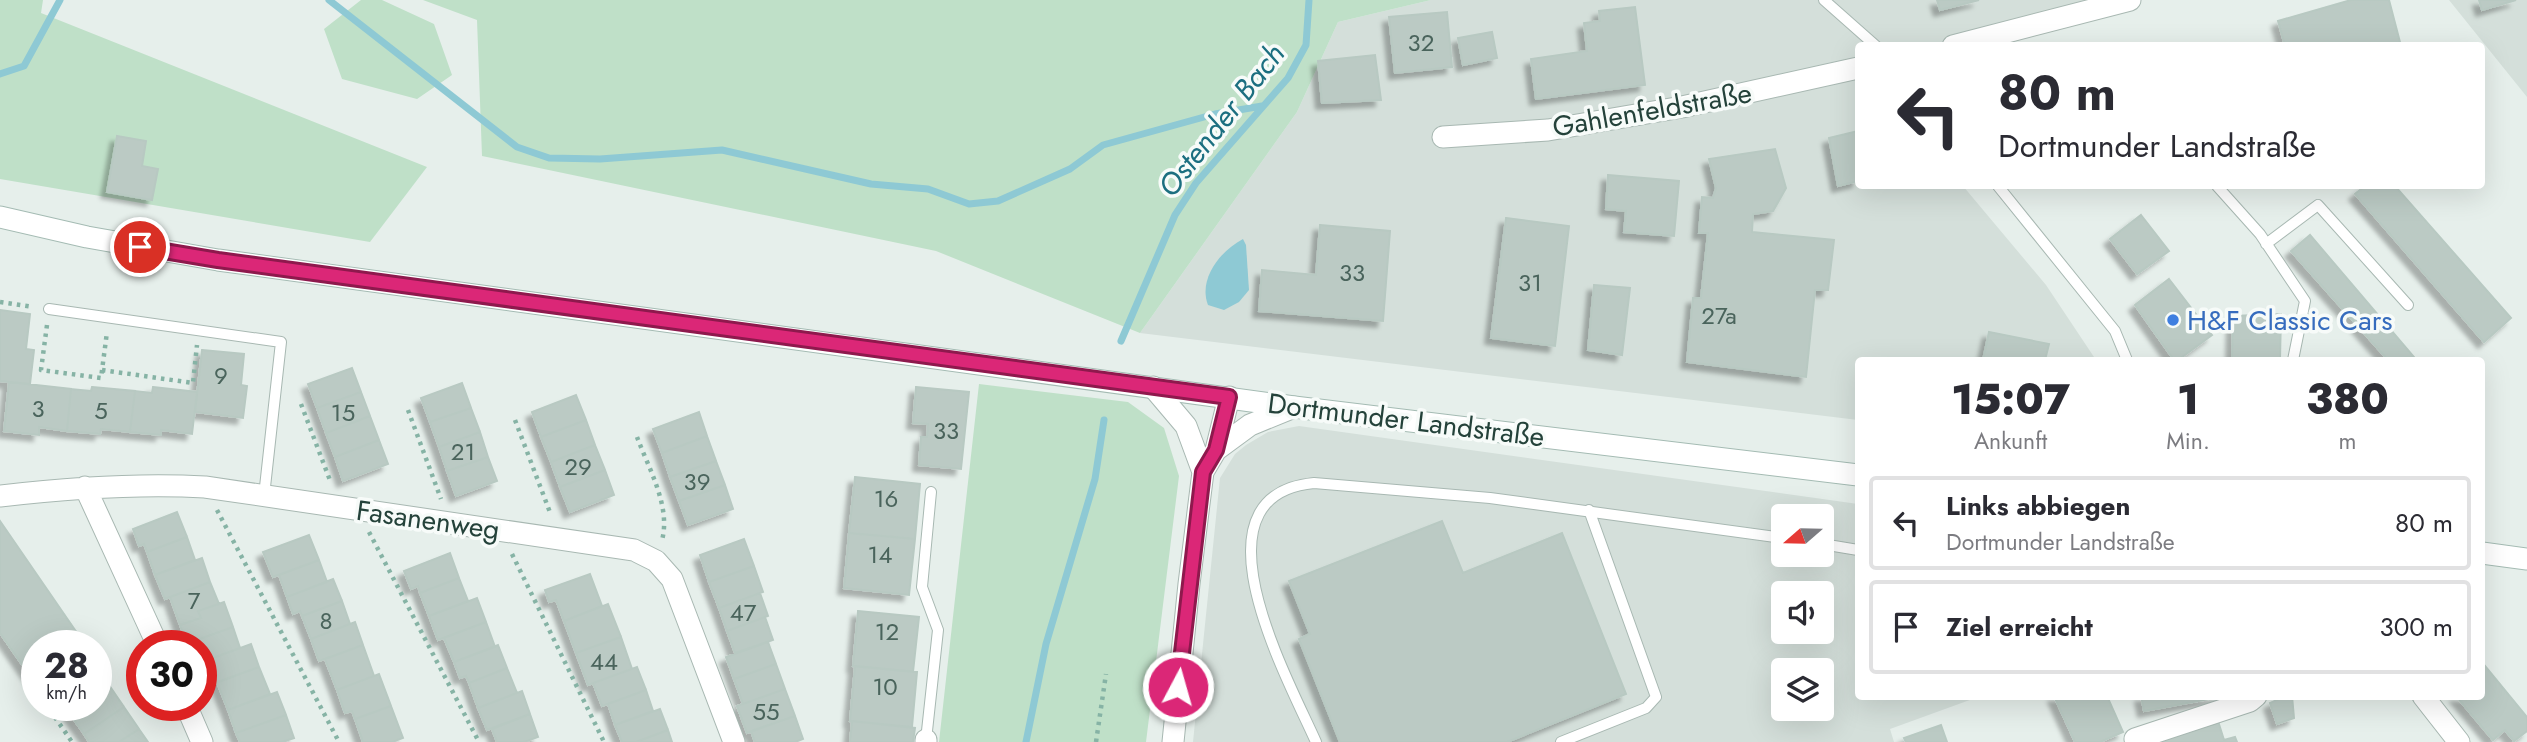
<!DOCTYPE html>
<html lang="de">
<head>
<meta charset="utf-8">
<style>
	:root { --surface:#fff; --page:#f2f2f3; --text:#2b2b33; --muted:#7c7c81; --line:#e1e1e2 }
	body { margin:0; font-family:Jost,sans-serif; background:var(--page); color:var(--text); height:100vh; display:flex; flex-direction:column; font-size:26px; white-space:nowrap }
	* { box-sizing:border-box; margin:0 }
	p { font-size:23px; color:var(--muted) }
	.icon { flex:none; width:38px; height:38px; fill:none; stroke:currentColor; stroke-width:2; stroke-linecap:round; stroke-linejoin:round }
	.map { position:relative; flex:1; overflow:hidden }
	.side { position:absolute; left:1855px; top:357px; width:630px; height:343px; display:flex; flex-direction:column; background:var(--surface); border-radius:7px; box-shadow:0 7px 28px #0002 }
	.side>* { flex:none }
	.hud { position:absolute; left:1855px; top:42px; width:630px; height:147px; border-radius:7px; box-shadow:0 7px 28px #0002; background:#fff; color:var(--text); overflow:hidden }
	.needle { width:46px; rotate:250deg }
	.buttons { position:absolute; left:1771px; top:504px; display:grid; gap:14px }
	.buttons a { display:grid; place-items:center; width:63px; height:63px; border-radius:7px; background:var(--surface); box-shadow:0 7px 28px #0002; font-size:35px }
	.speed { position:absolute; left:21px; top:630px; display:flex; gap:14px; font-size:35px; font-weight:700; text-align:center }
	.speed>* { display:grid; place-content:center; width:91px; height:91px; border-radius:50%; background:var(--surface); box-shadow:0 7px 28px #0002; line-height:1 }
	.speed small { font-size:18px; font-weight:400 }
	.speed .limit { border:10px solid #d22; background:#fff; color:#111 }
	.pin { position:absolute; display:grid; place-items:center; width:60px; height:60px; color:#fff; margin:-30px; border:4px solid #fff; border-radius:50%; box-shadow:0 2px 7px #0007 }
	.me { position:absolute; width:77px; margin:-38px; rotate:6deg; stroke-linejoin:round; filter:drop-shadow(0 0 5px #0008) }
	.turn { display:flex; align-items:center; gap:24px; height:147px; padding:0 28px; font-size:32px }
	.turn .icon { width:91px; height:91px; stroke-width:2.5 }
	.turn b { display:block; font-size:49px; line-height:60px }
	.eta { display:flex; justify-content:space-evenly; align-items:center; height:119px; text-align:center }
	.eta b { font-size:42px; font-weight:800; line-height:49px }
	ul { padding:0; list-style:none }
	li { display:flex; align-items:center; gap:21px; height:94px; margin:0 14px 10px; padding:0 14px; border:4px solid var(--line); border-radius:7px }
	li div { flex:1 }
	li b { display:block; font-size:26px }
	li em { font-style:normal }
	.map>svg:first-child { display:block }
	.built { fill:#d4dfda; fill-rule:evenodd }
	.green { fill:#bfe0c8 }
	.water { fill:#8ec9d4 }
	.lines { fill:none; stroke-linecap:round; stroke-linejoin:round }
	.stream { stroke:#8ec9d4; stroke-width:7 }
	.building { fill:#bbcac4; stroke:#b8c9c2; stroke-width:2; filter:url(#shadow) }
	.lane-casing { stroke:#a8b8b2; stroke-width:12 }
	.street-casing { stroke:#a8b8b2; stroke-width:23 }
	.secondary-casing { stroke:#a4bbb3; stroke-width:23 }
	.path { stroke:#86b3a5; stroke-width:4.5; stroke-dasharray:3.5 5; stroke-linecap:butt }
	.lane { stroke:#fff; stroke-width:10 }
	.street { stroke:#fff; stroke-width:21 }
	.secondary { stroke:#fff; stroke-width:21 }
	.route-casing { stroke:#8e194d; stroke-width:18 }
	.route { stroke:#db2777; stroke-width:12 }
	.shop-dot { fill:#3f7fe0; stroke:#f7fbf9; stroke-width:2.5 }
	.labels { text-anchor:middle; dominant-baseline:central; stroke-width:7; stroke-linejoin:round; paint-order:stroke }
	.number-label { font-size:24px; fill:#4a645c }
	.street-label { font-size:28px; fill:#24423a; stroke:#f7fbf9 }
	.shop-label { font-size:28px; fill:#366cbe; stroke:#f7fbf9; text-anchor:start }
	.water-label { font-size:30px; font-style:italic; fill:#1c6f80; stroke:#f7fbf9 }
</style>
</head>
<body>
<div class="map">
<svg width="2527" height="742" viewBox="0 0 2527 742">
	<defs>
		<filter id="shadow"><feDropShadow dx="-6" dy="6" stdDeviation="2" flood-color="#0004"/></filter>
	</defs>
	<rect width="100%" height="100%" fill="#e6efeb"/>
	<path class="built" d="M 1431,0 L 2131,0 L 1952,45 L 1858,46 L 1858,186 L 1963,186 L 2046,285 L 2096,360 L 1858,360 L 1858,420 L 1140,333 L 1297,112 L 1338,22 Z
		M 2449,0 L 2527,0 L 2527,97 Z
		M 1299,426 L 1858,504 L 1858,696 L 1978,697 L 1890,729 L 1894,742 L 1193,742 L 1220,478 L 1235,454 L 1246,445 L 1268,432 ZM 1783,516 L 1822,516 L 1822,555 L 1783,555 ZM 1783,593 L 1822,593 L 1822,632 L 1783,632 ZM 1783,670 L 1822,670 L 1822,709 L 1783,709 Z"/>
	<path class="green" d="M 0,0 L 43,0 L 41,13 L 427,167 L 370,242 L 0,179 Z
		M 361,0 L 382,0 L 434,24 L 452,75 L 417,99 L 342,79 L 324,29 Z
		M 423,0 L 1431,0 L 1338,22 L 1297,112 L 1140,333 L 936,251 L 482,156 L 477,20 Z
		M 979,384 L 1128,402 L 1164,428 L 1179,476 L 1146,742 L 939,742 Z"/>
	<path class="water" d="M 1243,239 L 1246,245 L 1249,290 L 1239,302 L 1224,310 L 1208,305 C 1198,279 1220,251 1243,239 Z"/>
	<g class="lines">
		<path class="stream" d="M 329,0 L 517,147 L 549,158 L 600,159 L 722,150 L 871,184 L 928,189 L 969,204 L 998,201 L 1070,169 L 1103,145 L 1215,114 L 1262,106
			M 0,74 L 24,66 L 60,0
			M 1121,341 L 1175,215 L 1196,183 L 1288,78 L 1306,45 L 1309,0
			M 1026,742 L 1046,644 L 1095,479 L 1104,420"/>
	</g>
	<path class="building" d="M 1937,0 L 1979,0 L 1940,10 Z
		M 2351,0 L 2389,0 L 2401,46 L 2285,46 L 2278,21 Z
		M 2479,0 L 2516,0 L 2482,10 Z
		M 1635,7 L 1645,85 L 1536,99 L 1531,59 L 1587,51 L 1584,23 L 1600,21 L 1599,11 Z
		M 1447,12 L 1452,67 L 1395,73 L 1389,17 Z
		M 1492,32 L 1497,58 L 1463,65 L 1458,38 Z
		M 1375,55 L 1381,100 L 1322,103 L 1318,61 Z
		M 1858,131 L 1858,181 L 1838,186 L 1829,138 Z
		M 117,136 L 146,141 L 142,166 L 158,169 L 152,200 L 107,192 Z
		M 1775,149 L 1786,188 L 1773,211 L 1753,214 L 1752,232 L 1834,240 L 1828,290 L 1815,290 L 1806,377 L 1687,362 L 1693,298 L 1701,298 L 1708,233 L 1699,233 L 1702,197 L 1713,198 L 1716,188 L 1709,159 Z
		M 1608,175 L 1679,181 L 1674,236 L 1624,232 L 1626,211 L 1606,209 Z
		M 2365,186 L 2395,186 L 2511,318 L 2484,342 L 2355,194 Z
		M 2141,215 L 2169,251 L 2137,274 L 2110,239 Z
		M 1506,218 L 1569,226 L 1555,346 L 1491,338 Z
		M 1320,225 L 1390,231 L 1383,321 L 1259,311 L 1262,270 L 1316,275 Z
		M 2310,235 L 2414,357 L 2410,360 L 2388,360 L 2291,251 Z
		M 2169,279 L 2212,335 L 2178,360 L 2174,360 L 2135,305 Z
		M 1594,285 L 1630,288 L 1622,355 L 1588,350 Z
		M 0,310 L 30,314 L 26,349 L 34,350 L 30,384 L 0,381 Z
		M 2281,314 L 2280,360 L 2232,360 L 2233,316 Z
		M 1989,332 L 2049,344 L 2045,360 L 1983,360 Z
		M 202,350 L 244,354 L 241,385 L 247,386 L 243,418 L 195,412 Z
		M 352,368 L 361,392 L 317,408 L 308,384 Z
		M 9,382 L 71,389 L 67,431 L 39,427 L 39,435 L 4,431 Z
		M 462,383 L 471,408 L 430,422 L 421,398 Z
		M 92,387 L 135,391 L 130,432 L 101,429 L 100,434 L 67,431 L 71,389 L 91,391 Z
		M 153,387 L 197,392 L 192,434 L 161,430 L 161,435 L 130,432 L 135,391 L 152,393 Z
		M 916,387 L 969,392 L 961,469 L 919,465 L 921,437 L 927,437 L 928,424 L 913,423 Z
		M 361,392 L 370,416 L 326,433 L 317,408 Z
		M 576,395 L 586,420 L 541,437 L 532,412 Z
		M 471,408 L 480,432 L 439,447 L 430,422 Z
		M 699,412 L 707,436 L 662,453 L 653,429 Z
		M 370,416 L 379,440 L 335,457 L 326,433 Z
		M 586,420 L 595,445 L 551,462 L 541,437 Z
		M 480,432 L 488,457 L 447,471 L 439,447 Z
		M 707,436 L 716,461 L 670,477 L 662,453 Z
		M 379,440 L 388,464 L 343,481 L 335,457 Z
		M 595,445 L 605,470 L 560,487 L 551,462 Z
		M 488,457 L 497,481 L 456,496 L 447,471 Z
		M 716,461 L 725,485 L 679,501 L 670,477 Z
		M 605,470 L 614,495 L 570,512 L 560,487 Z
		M 855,477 L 920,484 L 915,539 L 849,533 Z
		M 725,485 L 733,509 L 688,525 L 679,501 Z
		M 177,512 L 187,537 L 147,552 L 144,544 L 139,546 L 133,529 Z
		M 0,521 L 86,646 L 37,646 L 37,686 L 0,633 Z
		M 1442,521 L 1463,573 L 1562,533 L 1626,694 L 1507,742 L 1340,742 L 1299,639 L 1310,634 L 1289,581 Z
		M 849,533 L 915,539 L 909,595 L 844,588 Z
		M 309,535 L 319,560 L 273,577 L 263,552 Z
		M 187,537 L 195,560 L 155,575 L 147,552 Z
		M 744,539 L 754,566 L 709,582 L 700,555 Z
		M 450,553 L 459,578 L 420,593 L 418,586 L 411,589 L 404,571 Z
		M 202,558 L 210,582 L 165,599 L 155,575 Z
		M 319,560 L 327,582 L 287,597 L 279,575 Z
		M 754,566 L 763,592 L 719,608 L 709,582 Z
		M 590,574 L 602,606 L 564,621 L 556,600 L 549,602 L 545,590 Z
		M 459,578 L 468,601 L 429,616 L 420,593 Z
		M 333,579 L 342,601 L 302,616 L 300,611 L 293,614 L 287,597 Z
		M 210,582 L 219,604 L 198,611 L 201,618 L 180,625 L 170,597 Z
		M 760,593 L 768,616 L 727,631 L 719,608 Z
		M 477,598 L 486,622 L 438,640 L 429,616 Z
		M 342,601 L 350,624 L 311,639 L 302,616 Z
		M 224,602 L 233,627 L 194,641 L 193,636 L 185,639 L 180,625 L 201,618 L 198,611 Z
		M 608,604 L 621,637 L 576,653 L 564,621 Z
		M 858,611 L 919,617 L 913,672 L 853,666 Z
		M 765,617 L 773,640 L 735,653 L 727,631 Z
		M 355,622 L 363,645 L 319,661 L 311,639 Z
		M 486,622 L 495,647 L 454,662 L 444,638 Z
		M 233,627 L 240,648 L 202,662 L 201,646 L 196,646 L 194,641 Z
		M 621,637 L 632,669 L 588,685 L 576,653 Z
		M 768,642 L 776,664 L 734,679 L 726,657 Z
		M 251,644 L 259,667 L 211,685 L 202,662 Z
		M 363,645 L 374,676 L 337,690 L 325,659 Z
		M 498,645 L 507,668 L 469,683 L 466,676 L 460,678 L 454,662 Z
		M 776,664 L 785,689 L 743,704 L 734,679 Z
		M 855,666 L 917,672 L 912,727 L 850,721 Z
		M 2485,666 L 2527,717 L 2527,731 L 2514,741 L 2505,730 L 2493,740 L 2456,696 L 2482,696 L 2482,669 Z
		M 259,667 L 270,694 L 228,710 L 217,682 Z
		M 637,667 L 646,690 L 602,706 L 593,683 Z
		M 507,668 L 517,693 L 478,708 L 469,683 Z
		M 379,674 L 391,706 L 355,719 L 352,711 L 345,713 L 337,690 Z
		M 109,685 L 124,707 L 84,734 L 69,713 L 80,705 L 96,705 L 96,694 Z
		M 785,689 L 795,716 L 747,733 L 737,706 Z
		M 646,690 L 653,711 L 615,725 L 608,704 Z
		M 522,691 L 530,714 L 487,730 L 478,708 Z
		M 277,692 L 286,715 L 236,733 L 228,710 Z
		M 2054,696 L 2107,696 L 2123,732 L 2100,742 L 2075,742 Z
		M 2141,696 L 2225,696 L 2144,711 Z
		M 2286,696 L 2292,696 L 2294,718 L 2277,724 L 2270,703 Z
		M 391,706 L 403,738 L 392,742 L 363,742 L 355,719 Z
		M 124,707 L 139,729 L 119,742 L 89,742 L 84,734 Z
		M 660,709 L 668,730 L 636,742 L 622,742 L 615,725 Z
		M 530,714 L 538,737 L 524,742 L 497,742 L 492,729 Z
		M 286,715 L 294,738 L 282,742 L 240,742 L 236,733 Z
		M 795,716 L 803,739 L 795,742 L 755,742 L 751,731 Z
		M 852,721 L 915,728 L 913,742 L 850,742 Z
		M 2218,721 L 2224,740 L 2235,737 L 2237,742 L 2155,742 Z
		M 1941,725 L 1947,742 L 1906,742 L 1904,738 Z
		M 139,729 L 148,742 L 119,742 Z
		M 668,730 L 672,742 L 636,742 Z"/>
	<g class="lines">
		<g class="lane-casing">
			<path id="lane" d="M 1824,0 L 1876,46
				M 1998,186 L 2115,331 L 2127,360
				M 2217,186 L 2260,234 L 2305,301 L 2293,360
				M 2266,244 L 2318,205 L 2408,305
				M 49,309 L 281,342 L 264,496
				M 1822,544 L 1858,550
				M 926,740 L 938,630 L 922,587 L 931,492
				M 1316,742 C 1288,679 1186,495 1314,483 L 1490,498 L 1783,538
				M 1561,742 L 1646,708 L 1656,697 L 1589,510"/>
		</g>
		<g class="street-casing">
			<path id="street" d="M 1953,46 L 2130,0
				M 1443,137 L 1548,130 L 1682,107 L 1858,68
				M 1153,387 L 1186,426 L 1203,472
				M 1216,450 L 1250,425 L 1294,407
				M 85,487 L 158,646
				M 0,496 C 69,488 136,483 205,487 L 634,550 L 656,561 L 672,579 L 734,742
				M 2423,696 L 2459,742
				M 186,705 L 202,742
				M 2135,739 L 2250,701 L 2256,696
				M 926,742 L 926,740
				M 1173,742 L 1189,584 L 1203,472 L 1216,450 L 1229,397"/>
		</g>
		<g class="secondary-casing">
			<path id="secondary" d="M 0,217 L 87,237 L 218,260 L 1294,407 L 1858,475
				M 2482,553 L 2527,559"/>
		</g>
		<path class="path" d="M 0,302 L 33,307
			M 47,325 L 41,370 L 101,378 L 107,332
			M 102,370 L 193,383 L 197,345
			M 301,404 L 331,483
			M 408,410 L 441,499
			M 515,420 L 551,515
			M 637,437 C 649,469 671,507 662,540
			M 217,510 L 339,742
			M 369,532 L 479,742
			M 512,554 L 604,742
			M 50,710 L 72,742
			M 1096,742 L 1106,674"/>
		<use href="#lane" class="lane"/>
		<use href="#street" class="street"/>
		<use href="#secondary" class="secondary"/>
	</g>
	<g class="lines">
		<g class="route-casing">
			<path id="route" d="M 140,247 L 218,260 L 1229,397 L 1216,450 L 1203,472 L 1178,687"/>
		</g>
		<use href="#route" class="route"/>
	</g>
	<circle class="shop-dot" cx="2173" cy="320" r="7"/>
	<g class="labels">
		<g class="number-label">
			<text x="1421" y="42">32</text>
			<text x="1352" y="272">33</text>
			<text x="1530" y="282">31</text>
			<text x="1719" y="315">27a</text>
			<text x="221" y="375">9</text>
			<text x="38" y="408">3</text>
			<text x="101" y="410">5</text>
			<text x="343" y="412">15</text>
			<text x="946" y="430">33</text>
			<text x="463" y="451">21</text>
			<text x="578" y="466">29</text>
			<text x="697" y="481">39</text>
			<text x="886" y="498">16</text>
			<text x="880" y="554">14</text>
			<text x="194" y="600">7</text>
			<text x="743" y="612">47</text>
			<text x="326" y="620">8</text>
			<text x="887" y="631">12</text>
			<text x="604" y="661">44</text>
			<text x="885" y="686">10</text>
			<text x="766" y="711">55</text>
		</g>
		<g class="street-label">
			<text transform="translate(1652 110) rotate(-10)">Gahlenfeldstraße</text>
			<text transform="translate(1406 420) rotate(7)">Dortmunder Landstraße</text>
			<text transform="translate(428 520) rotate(8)">Fasanenweg</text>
		</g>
		<g class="shop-label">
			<text x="2187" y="320">H&amp;F Classic Cars</text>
		</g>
		<g class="water-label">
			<text transform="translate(1221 120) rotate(-52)">Ostender Bach</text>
		</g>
	</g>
</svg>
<div class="buttons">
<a><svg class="needle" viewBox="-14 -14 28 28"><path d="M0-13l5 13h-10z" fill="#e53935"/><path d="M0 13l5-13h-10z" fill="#7c7c81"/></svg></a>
<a><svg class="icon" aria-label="sound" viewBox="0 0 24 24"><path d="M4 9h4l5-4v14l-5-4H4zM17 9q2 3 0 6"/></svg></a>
<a><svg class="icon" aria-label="layers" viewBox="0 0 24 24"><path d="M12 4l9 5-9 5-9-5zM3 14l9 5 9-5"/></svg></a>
</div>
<div class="speed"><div>28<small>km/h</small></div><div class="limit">30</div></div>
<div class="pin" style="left:140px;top:247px;background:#d93025"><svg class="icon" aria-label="arrive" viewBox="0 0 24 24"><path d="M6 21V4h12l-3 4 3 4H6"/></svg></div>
<svg class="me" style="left:1178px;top:687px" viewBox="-20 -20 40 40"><circle r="17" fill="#db2777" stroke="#fff" stroke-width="3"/><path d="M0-11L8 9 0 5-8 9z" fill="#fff"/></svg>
<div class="hud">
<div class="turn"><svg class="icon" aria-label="left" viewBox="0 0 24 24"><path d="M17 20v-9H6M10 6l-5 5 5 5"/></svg><div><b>80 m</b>Dortmunder Landstraße</div></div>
</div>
<section class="side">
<div class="eta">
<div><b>15:07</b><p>Ankunft</p></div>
<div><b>1</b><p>Min.</p></div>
<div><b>380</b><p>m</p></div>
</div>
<ul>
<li><svg class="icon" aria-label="left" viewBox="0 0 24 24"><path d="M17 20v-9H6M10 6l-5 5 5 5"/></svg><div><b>Links abbiegen</b><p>Dortmunder Landstraße</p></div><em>80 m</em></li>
<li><svg class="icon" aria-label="arrive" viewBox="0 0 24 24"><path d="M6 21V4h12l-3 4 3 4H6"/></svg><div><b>Ziel erreicht</b></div><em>300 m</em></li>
</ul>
</section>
</div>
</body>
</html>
